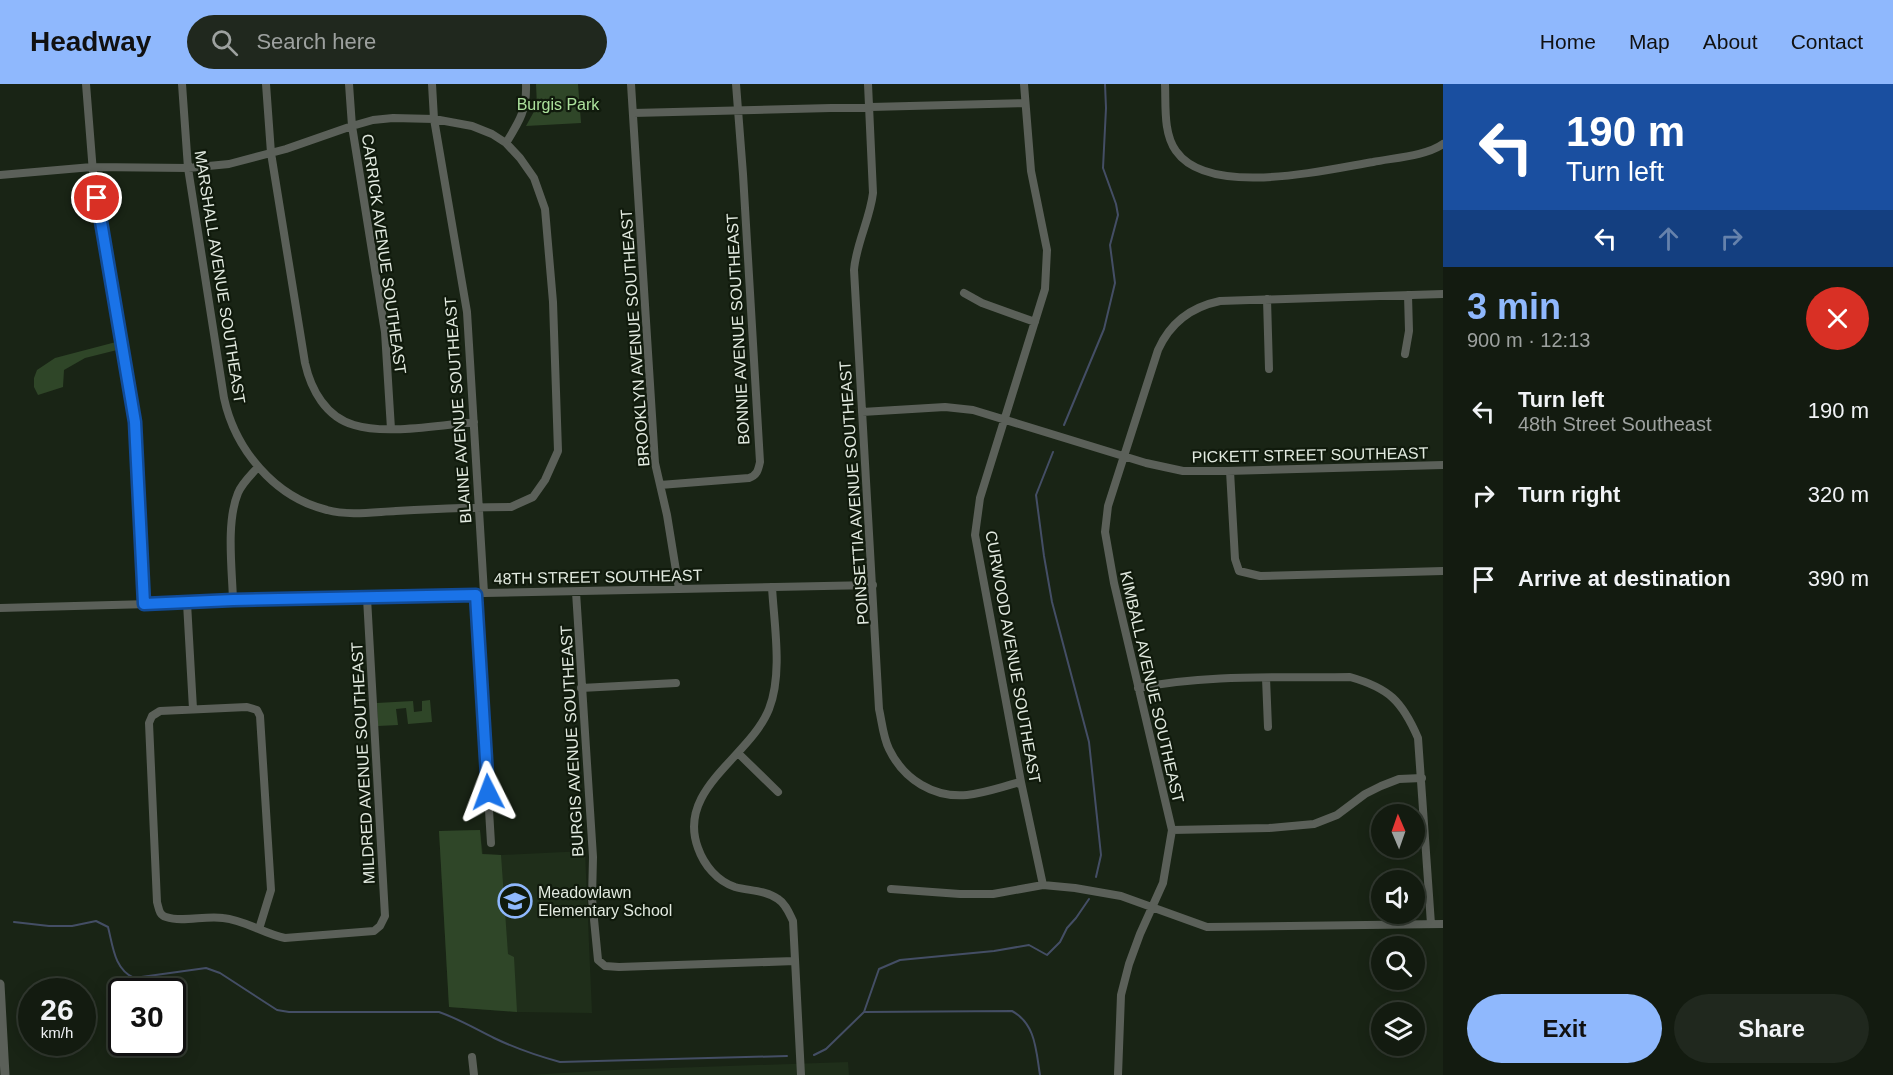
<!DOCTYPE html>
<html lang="en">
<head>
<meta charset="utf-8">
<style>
	:root { --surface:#131b10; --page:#20281e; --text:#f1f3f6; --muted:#9da19f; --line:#323930; --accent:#8fb8fd }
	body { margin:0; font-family:Arial,sans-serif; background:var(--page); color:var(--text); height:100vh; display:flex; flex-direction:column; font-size:22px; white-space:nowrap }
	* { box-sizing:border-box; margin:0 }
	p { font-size:20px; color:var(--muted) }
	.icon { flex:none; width:33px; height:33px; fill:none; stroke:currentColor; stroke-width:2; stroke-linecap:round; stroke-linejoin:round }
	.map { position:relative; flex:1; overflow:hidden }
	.panel { display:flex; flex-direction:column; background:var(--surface); width:450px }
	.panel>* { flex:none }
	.hud { background:#1a4fa0; color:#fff; overflow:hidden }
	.needle { width:39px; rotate:358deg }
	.controls { position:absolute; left:1371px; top:720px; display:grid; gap:12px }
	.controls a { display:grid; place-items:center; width:54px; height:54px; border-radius:50%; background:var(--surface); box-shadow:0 3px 15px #0003,0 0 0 2px var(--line); font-size:30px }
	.speed { position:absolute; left:18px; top:894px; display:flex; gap:12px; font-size:30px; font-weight:700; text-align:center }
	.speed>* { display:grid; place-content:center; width:78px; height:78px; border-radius:50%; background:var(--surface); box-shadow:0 3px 15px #0003,0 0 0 2px var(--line); line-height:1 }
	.speed small { font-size:15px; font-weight:400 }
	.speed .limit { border:3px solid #111; border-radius:9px; background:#fff; color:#111 }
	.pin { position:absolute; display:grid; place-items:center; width:51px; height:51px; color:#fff; margin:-26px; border:3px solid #fff; border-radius:50%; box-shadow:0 2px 6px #0007 }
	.me { position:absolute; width:66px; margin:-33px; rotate:357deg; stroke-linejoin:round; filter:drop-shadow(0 0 4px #0008) }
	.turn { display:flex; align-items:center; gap:21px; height:126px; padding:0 24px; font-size:27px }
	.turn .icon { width:78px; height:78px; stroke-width:2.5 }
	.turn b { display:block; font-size:42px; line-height:51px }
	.lanes { display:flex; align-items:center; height:57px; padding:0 24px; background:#0003; justify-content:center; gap:30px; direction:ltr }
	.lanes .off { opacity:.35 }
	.round { display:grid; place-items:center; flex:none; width:63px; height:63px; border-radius:32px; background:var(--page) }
	.head { display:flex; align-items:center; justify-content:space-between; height:102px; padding:0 24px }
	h1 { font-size:36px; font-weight:800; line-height:45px; color:var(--accent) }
	.action { display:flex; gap:12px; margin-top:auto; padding:12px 24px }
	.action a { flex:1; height:69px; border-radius:36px; background:var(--accent); color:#111; font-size:24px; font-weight:800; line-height:69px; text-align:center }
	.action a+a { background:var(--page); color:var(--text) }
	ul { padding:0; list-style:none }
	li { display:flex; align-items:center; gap:18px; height:84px; padding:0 24px }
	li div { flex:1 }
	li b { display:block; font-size:22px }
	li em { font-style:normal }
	header { display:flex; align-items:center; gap:36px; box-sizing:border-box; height:84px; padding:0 30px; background:var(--accent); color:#111 }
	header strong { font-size:28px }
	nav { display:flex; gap:33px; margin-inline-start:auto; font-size:21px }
	.search { width:420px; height:54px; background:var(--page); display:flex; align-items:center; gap:15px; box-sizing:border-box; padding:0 21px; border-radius:33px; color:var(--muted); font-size:22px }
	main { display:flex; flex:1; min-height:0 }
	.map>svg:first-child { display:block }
	.built { fill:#1f2e1a }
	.green { fill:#2f4628 }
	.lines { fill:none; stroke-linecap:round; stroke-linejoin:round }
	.stream { stroke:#444e65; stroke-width:2 }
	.minor { stroke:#5b6059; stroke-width:8 }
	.tertiary { stroke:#5b6059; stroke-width:9 }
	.route-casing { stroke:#114b97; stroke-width:15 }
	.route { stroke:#1a73e8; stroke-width:10 }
	.labels { text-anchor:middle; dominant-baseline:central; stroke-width:4.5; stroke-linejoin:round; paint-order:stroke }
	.park-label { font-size:16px; fill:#ace19c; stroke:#101a0c }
	.street-label { font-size:16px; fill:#e2eae0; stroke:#101a0c }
	.poi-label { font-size:16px; fill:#e2eae0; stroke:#101a0c; text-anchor:start }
</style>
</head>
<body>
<header>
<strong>Headway</strong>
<div class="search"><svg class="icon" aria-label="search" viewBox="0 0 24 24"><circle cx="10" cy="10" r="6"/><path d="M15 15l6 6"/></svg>Search here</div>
<nav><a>Home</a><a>Map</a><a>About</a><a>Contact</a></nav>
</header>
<main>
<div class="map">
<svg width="1443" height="991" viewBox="0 0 1443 991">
	<rect width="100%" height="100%" fill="#192415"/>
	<path class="built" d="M 480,746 L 483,770 L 501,771 L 585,767 L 592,929 L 518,928 L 449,923 L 439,747 Z
		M 848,978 L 849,991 L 529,991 L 613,986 Z"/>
	<path class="green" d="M 536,0 L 578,0 L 581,39 L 526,42 L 537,22 Z
		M 116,258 L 117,266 L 85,274 L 64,286 L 63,303 L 38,311 L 34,303 L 34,294 L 37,286 L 55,274 Z
		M 430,616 L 432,638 L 408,640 L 406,624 L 396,625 L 398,641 L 378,642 L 377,619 L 413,617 L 414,628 L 422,627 L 422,617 Z
		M 480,746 L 482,770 L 501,771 L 508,870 L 514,873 L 517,928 L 449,923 L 439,747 Z"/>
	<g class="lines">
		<path class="stream" d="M 1064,341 L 1104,245 L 1115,199 L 1110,161 L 1118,131 L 1116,120 L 1103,84 L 1106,24 L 1105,0
			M 1053,368 L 1036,411 L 1044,472 L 1052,518 L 1089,658 L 1101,771 L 1096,793
			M 14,838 L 49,842 L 72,842 L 96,837 L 108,843 C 113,862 114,885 134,894 L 206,884 L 220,889 L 277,926 L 289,928 L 439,928 C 459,935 476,945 494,954 C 515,964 538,972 560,978 L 787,972
			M 864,928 L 1012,927 C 1036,940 1036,967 1040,991
			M 814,971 L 826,965 L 864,928 L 879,885 L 900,876 L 994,867 L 1029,861 L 1047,871 L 1060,858 L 1067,844 L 1076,834 L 1089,815"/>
		<path class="minor" d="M 86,0 L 94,101 L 135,338 L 144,520
			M 266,0 L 271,69 L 305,279 C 311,306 326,333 354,341 C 386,351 441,341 474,338
			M 349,0 L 352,42 L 385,248 L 391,345
			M 432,0 L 434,35 L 467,228 L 484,509
			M 631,0 L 655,379 L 667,431 L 679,505
			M 868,0 L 873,109 C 870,135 856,160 854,186 L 879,625 C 882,638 883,653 889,665 C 904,696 934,714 967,711 C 985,709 1004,702 1021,698
			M 1024,0 L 1031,87 L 1047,166 L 1045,205 L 980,414 L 975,451 L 1021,698 L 1043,801
			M 1165,0 C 1166,21 1163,49 1176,67 C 1209,114 1325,86 1373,78 C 1392,74 1427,72 1443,60
			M 633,29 L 1025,19
			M 506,59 C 519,38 527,26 526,0
			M 0,91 L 92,83 L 188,84 L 229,80 L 286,65 L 352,42 L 373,36 L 393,34 L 434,35 L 472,42 L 492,50 L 506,59 L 520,74 L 534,94 L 545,125 L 553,218 L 558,367 L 545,396 L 533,413 L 511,423 C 472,423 434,425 396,427 C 374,428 349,432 327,426 C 274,413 235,365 224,314 L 188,84 L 182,0
			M 964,209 L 982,219 L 1035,238
			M 1267,215 L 1269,285
			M 1405,270 L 1409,247 L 1408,211
			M 862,328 L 945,323 L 973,326 L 1146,379 L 1183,387 L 1227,387 L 1443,381
			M 1230,387 L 1235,475 L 1239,487 L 1260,492 L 1443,487
			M 660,401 L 749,394 C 757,391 758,387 760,378 L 743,90 L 736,0
			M 772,503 C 774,540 783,590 769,625 C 750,673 676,705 698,764 C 704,781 717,797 735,803 C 749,807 766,806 778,815 C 786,820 789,829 793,837 L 801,991
			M 576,508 L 593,773 L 592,815 L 598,876 L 605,882 L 619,883 L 795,877
			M 476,511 L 491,759
			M 233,516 C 232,484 226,438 238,409 C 242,399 252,390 258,383
			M 187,519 L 193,625
			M 0,524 L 187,519 L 233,516 L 367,514 L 484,509 L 873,501
			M 1266,594 L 1268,643
			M 581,604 L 676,599
			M 1138,604 C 1207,590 1280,594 1350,593 C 1389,604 1402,617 1418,654 L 1431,840
			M 738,669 L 778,708
			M 1172,746 L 1269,744 L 1314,740 L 1337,731 L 1365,710 L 1381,702 L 1399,695 L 1422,694
			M 891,805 L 960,810 L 993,810 L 1043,801 L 1075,804 L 1121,812 L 1207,843 L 1443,840
			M 259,845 L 271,806 L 260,632 L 257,626 L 247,623 L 160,627 L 152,632 L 149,639 L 157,818 C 159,825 159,831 166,833 C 183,839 205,831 223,834 C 245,836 264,850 285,854 L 374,847 L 380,842 L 385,832 L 367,514
			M 472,973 L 474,991
			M 1118,991 L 1121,911 L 1129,880 L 1140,850 L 1163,799 L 1172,746 L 1114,499 L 1105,448 L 1108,422 L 1158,266 C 1170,239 1191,223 1220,217 L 1443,210"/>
		<path class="tertiary" d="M 0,900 L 5,991"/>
	</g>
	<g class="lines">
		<g class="route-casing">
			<path id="route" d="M 97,114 L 135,338 L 144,520 L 233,516 L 476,511 L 488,708"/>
		</g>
		<use href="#route" class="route"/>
	</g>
	<defs>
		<g id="school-ring" transform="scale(1.725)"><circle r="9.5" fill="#101a0c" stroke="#8fb8fd" stroke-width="1.5"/><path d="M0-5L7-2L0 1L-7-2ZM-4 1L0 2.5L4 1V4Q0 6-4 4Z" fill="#8fb8fd"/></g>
	</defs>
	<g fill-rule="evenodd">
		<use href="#school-ring" x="515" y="817"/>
	</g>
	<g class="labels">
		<g class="park-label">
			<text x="558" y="20">Burgis Park</text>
		</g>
		<g class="street-label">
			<text transform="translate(384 170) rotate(82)">CARRICK AVENUE SOUTHEAST</text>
			<text transform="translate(220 193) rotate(81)">MARSHALL AVENUE SOUTHEAST</text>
			<text transform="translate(738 245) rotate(-93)">BONNIE AVENUE SOUTHEAST</text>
			<text transform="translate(635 254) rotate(-94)">BROOKLYN AVENUE SOUTHEAST</text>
			<text transform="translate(458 326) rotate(-94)">BLAINE AVENUE SOUTHEAST</text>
			<text transform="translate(1310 371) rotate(-1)">PICKETT STREET SOUTHEAST</text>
			<text transform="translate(854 409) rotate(-94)">POINSETTIA AVENUE SOUTHEAST</text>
			<text transform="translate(598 493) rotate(-1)">48TH STREET SOUTHEAST</text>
			<text transform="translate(1013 573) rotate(80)">CURWOOD AVENUE SOUTHEAST</text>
			<text transform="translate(1152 603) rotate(77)">KIMBALL AVENUE SOUTHEAST</text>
			<text transform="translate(572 657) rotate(-93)">BURGIS AVENUE SOUTHEAST</text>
			<text transform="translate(363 679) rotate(-93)">MILDRED AVENUE SOUTHEAST</text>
		</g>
		<g class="poi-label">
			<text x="538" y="808">Meadowlawn<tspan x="538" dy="18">Elementary School</tspan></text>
		</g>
	</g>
</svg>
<div class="controls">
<a><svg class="needle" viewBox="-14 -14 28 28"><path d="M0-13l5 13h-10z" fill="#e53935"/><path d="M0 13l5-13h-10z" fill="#9da19f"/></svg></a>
<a><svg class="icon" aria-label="sound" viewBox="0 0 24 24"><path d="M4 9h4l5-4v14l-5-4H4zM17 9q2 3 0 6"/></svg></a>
<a><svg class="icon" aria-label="search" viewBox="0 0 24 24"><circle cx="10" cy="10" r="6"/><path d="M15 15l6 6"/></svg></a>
<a><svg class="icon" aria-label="layers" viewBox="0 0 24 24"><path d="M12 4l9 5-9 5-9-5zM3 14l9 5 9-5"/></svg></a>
</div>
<div class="speed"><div>26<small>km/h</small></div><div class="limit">30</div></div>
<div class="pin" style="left:97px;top:114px;background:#d93025"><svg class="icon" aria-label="arrive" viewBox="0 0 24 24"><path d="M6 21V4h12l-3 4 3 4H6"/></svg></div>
<svg class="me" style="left:488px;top:708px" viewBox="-20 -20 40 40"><path d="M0-17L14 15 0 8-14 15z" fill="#1a73e8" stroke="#fff" stroke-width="4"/></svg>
</div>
<section class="panel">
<div class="hud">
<div class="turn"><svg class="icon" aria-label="left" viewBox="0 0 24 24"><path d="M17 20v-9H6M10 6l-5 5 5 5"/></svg><div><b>190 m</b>Turn left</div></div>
<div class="lanes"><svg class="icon" aria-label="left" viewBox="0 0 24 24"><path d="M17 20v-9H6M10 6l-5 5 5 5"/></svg><svg class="icon off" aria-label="ahead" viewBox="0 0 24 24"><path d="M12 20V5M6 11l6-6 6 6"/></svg><svg class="icon off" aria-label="right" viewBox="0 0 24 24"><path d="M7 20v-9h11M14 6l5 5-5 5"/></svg></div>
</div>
<div class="head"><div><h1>3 min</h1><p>900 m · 12:13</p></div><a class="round" style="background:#d93025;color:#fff"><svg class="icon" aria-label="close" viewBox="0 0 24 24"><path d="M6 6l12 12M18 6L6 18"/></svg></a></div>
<ul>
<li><svg class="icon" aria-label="left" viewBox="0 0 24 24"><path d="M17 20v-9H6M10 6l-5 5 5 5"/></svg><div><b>Turn left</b><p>48th Street Southeast</p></div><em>190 m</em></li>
<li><svg class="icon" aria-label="right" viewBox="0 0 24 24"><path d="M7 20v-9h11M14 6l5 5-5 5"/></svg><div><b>Turn right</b></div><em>320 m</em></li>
<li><svg class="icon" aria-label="arrive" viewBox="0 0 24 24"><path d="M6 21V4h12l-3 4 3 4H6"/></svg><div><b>Arrive at destination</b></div><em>390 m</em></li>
</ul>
<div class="action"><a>Exit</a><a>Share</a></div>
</section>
</main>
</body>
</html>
